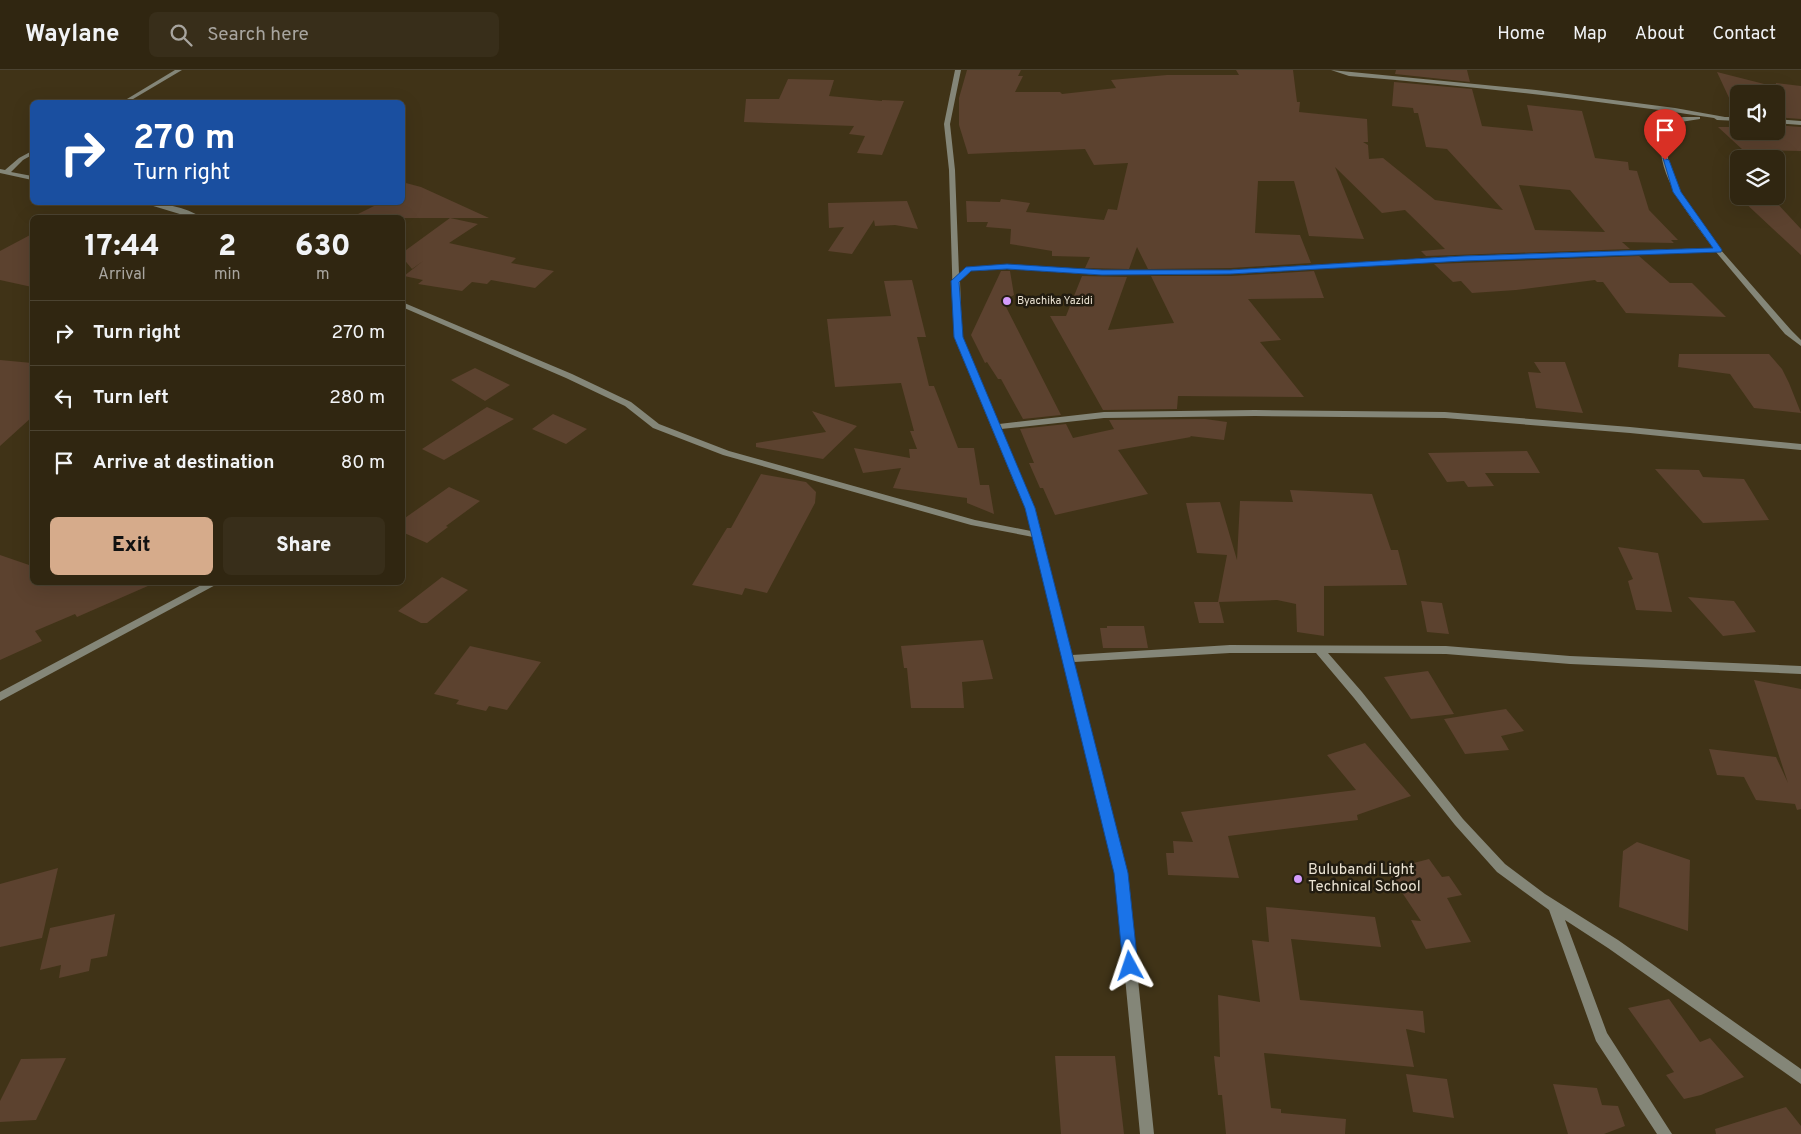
<!DOCTYPE html>
<html lang="en">
<head>
<meta charset="utf-8">
<style>
	:root { --surface:#302611; --page:#382e1a; --text:#f1f3f6; --muted:#a8a59f; --line:#4b4331; --accent:#d6ab8b }
	body { margin:0; font-family:Overpass,sans-serif; background:var(--page); color:var(--text); height:100vh; display:flex; flex-direction:column; font-size:19px; white-space:nowrap }
	* { box-sizing:border-box; margin:0 }
	p { font-size:16px; color:var(--muted) }
	.icon { flex:none; width:28px; height:28px; fill:none; stroke:currentColor; stroke-width:2; stroke-linecap:round; stroke-linejoin:round }
	.map { position:relative; flex:1; overflow:hidden }
	.side { position:absolute; left:30px; top:145px; width:375px; height:370px; display:flex; flex-direction:column; background:var(--surface); border-radius:8px; box-shadow:0 5px 20px #0002,0 0 0 1px var(--line) }
	.side>* { flex:none }
	.banner { position:absolute; left:30px; top:30px; width:375px; height:105px; border-radius:8px; box-shadow:0 5px 20px #0002,0 0 0 1px var(--line); background:#1a4fa0; color:#fff; overflow:hidden }
	.fabs { position:absolute; left:1730px; top:15px; display:grid; gap:10px }
	.fabs a { display:grid; place-items:center; width:55px; height:55px; border-radius:8px; background:var(--surface); box-shadow:0 5px 20px #0002,0 0 0 1px var(--line); font-size:25px }
	.pin { position:absolute; display:grid; place-items:center; width:42px; height:42px; color:#fff; margin:-51px -21px; border-radius:50% 50% 50% 0; rotate:-45deg; box-shadow:0 0 5px #0007 }
	.pin .icon { rotate:45deg }
	.me { position:absolute; width:55px; margin:-28px; rotate:355deg; stroke-linejoin:round; filter:drop-shadow(0 0 4px #0008) }
	.turn { display:flex; align-items:center; gap:18px; height:105px; padding:0 20px; font-size:22px }
	.turn .icon { width:65px; height:65px; stroke-width:2.5 }
	.turn b { display:block; font-size:35px; line-height:42px }
	.eta { display:flex; justify-content:space-evenly; align-items:center; height:85px; text-align:center }
	.eta b { font-size:30px; font-weight:800; line-height:35px }
	.primary-button { display:flex; gap:10px; margin-top:auto; padding:10px 20px }
	.primary-button a { flex:1; height:58px; border-radius:8px; background:var(--accent); color:#111; font-size:20px; font-weight:800; line-height:58px; text-align:center }
	.primary-button a+a { background:var(--page); color:var(--text) }
	ul { padding:0; list-style:none }
	li { display:flex; align-items:center; gap:15px; height:65px; padding:0 20px; border-top:1px solid var(--line) }
	li div { flex:1 }
	li b { display:block; font-size:19px }
	li em { font-style:normal }
	header { display:flex; align-items:center; gap:30px; box-sizing:border-box; height:70px; padding:0 25px; background:var(--surface); border-bottom:1px solid var(--line) }
	header strong { font-size:24px }
	nav { display:flex; gap:28px; margin-inline-start:auto; font-size:18px }
	.search { width:350px; height:45px; background:var(--page); display:flex; align-items:center; gap:12px; box-sizing:border-box; padding:0 18px; border-radius:8px; color:var(--muted); font-size:19px }
	.map>svg:first-child { display:block }
	.building { fill:#5c422f; fill-rule:evenodd }
	.lines { fill:none; stroke-linecap:round; stroke-linejoin:round }
	.street { fill:#848678; fill-rule:evenodd }
	.route { fill:#1a73e8; stroke:#114b97 }
	.poi-dot { fill:#d49cfc; stroke:#221c10; stroke-width:2 }
	.labels { text-anchor:middle; dominant-baseline:central; stroke-width:5; stroke-linejoin:round; paint-order:stroke }
	.far-poi-label { font-size:11px; fill:#ebe3d3; stroke:#221c10; text-anchor:start }
	.near-poi-label { font-size:15px; fill:#ebe3d3; stroke:#221c10; text-anchor:start }
</style>
</head>
<body>
<header>
<strong>Waylane</strong>
<div class="search"><svg class="icon" aria-label="search" viewBox="0 0 24 24"><circle cx="10" cy="10" r="6"/><path d="M15 15l6 6"/></svg>Search here</div>
<nav><a>Home</a><a>Map</a><a>About</a><a>Contact</a></nav>
</header>
<div class="map">
<svg width="1801" height="1064" viewBox="0 0 1801 1064">
	<rect width="100%" height="100%" fill="#403317"/>
	<path class="building" d="M 967,0 L 1021,0 L 1018,6 L 1023,6 L 1015,22 L 1060,22 L 1062,24 L 1116,18 L 1111,10 L 1167,5 L 1239,5 L 1236,0 L 1293,0 L 1297,32 L 1300,32 L 1299,42 L 1367,49 L 1368,72 L 1363,72 L 1368,75 L 1369,89 L 1383,88 L 1435,130 L 1503,140 L 1447,79 L 1426,77 L 1418,43 L 1414,43 L 1413,38 L 1392,36 L 1394,12 L 1472,19 L 1482,56 L 1533,61 L 1527,35 L 1582,41 L 1595,88 L 1628,92 L 1629,100 L 1637,101 L 1649,140 L 1678,170 L 1671,170 L 1674,173 L 1622,172 L 1630,179 L 1426,186 L 1421,181 L 1445,179 L 1405,140 L 1382,143 L 1335,97 L 1364,169 L 1309,166 L 1294,111 L 1258,111 L 1255,163 L 1300,165 L 1311,193 L 1231,198 L 1148,199 L 1137,177 L 1129,199 L 1085,198 L 1090,187 L 1052,186 L 1052,181 L 1010,174 L 1011,159 L 986,157 L 988,152 L 967,152 L 966,131 L 1000,132 L 1001,129 L 1030,133 L 1026,142 L 1104,150 L 1108,139 L 1117,140 L 1128,93 L 1094,95 L 1085,79 L 968,84 L 959,55 L 959,28 ZM 1519,115 L 1570,120 L 1605,162 L 1535,160 Z
		M 1396,0 L 1467,0 L 1470,12 L 1395,4 Z
		M 1717,2 L 1776,17 L 1776,13 L 1801,16 L 1801,49 L 1776,47 L 1776,24 L 1739,24 L 1739,45 L 1737,45 Z
		M 788,9 L 834,10 L 829,26 L 882,31 L 882,30 L 904,31 L 882,85 L 857,83 L 865,66 L 849,64 L 854,56 L 744,52 L 746,29 L 779,29 Z
		M 1776,55 L 1801,57 L 1801,81 L 1743,80 L 1718,57 L 1739,57 L 1739,61 L 1776,61 Z
		M 402,112 L 421,117 L 489,148 L 350,148 L 382,132 L 402,132 Z
		M 1741,129 L 1775,131 L 1801,159 L 1801,185 Z
		M 907,131 L 918,159 L 895,155 L 875,156 L 874,150 L 852,184 L 828,181 L 844,157 L 829,158 L 828,133 Z
		M 450,148 L 478,154 L 449,173 L 516,188 L 511,193 L 554,201 L 535,218 L 491,210 L 487,214 L 472,212 L 462,221 L 418,214 L 423,210 L 404,206 L 423,191 L 412,199 L 402,187 L 402,183 Z
		M 32,164 L 32,217 L 0,210 L 0,181 Z
		M 1639,186 L 1670,213 L 1692,213 L 1726,247 L 1626,243 L 1603,212 L 1597,212 L 1595,210 L 1516,220 L 1472,223 L 1461,211 L 1453,212 L 1434,194 Z
		M 1001,201 L 1010,201 L 1014,225 L 1003,231 L 1061,345 L 1023,349 L 1001,309 L 998,309 L 987,292 L 985,293 L 971,265 Z
		M 1314,201 L 1324,228 L 1248,229 L 1281,270 L 1260,272 L 1304,327 L 1178,326 L 1177,339 L 1103,340 L 1050,246 L 1066,246 L 1082,206 L 1127,207 L 1108,260 L 1174,253 L 1151,206 L 1231,206 Z
		M 912,210 L 926,267 L 917,267 L 929,316 L 934,316 L 958,378 L 974,378 L 980,415 L 989,415 L 994,444 L 967,433 L 967,428 L 893,418 L 901,398 L 863,403 L 854,378 L 910,388 L 909,379 L 917,379 L 910,361 L 914,361 L 901,313 L 835,317 L 827,249 L 891,246 L 884,211 Z
		M 1679,284 L 1769,284 L 1782,299 L 1789,313 L 1801,343 L 1754,338 L 1730,304 L 1678,297 Z
		M 0,290 L 32,293 L 32,347 L 0,376 Z
		M 1534,292 L 1565,292 L 1583,343 L 1536,338 L 1528,302 L 1541,303 Z
		M 475,298 L 510,315 L 485,331 L 451,310 Z
		M 487,337 L 514,349 L 444,390 L 422,379 Z
		M 812,341 L 857,356 L 823,389 L 756,377 L 756,373 L 826,362 Z
		M 553,344 L 587,359 L 566,374 L 532,359 Z
		M 1205,349 L 1227,352 L 1224,370 L 1190,366 L 1191,367 L 1118,380 L 1148,424 L 1055,445 L 1043,418 L 1040,418 L 1029,393 L 1034,393 L 1020,359 L 1066,354 L 1073,368 L 1114,359 L 1109,350 Z
		M 1527,381 L 1540,403 L 1485,403 L 1494,416 L 1468,417 L 1464,411 L 1447,412 L 1428,383 Z
		M 1655,399 L 1699,400 L 1703,407 L 1744,409 L 1769,450 L 1703,453 Z
		M 761,404 L 806,412 L 816,422 L 815,433 L 767,523 L 745,518 L 742,525 L 692,515 L 727,458 L 731,458 Z
		M 449,417 L 480,431 L 446,456 L 448,457 L 427,473 L 402,462 L 402,450 Z
		M 1290,420 L 1372,424 L 1391,480 L 1398,480 L 1407,515 L 1324,516 L 1324,566 L 1297,562 L 1296,534 L 1277,530 L 1218,532 L 1227,485 L 1197,483 L 1186,433 L 1220,432 L 1237,490 L 1240,431 L 1293,432 Z
		M 1618,477 L 1658,483 L 1672,542 L 1636,540 L 1628,511 L 1633,509 Z
		M 0,485 L 32,496 L 32,512 L 157,512 L 77,547 L 75,544 L 35,561 L 42,571 L 0,590 Z
		M 442,507 L 468,520 L 427,553 L 421,553 L 398,541 Z
		M 1688,527 L 1734,531 L 1756,562 L 1723,566 Z
		M 1421,531 L 1442,533 L 1449,564 L 1427,562 Z
		M 1194,532 L 1219,532 L 1224,553 L 1199,553 Z
		M 1107,556 L 1144,556 L 1148,578 L 1103,578 L 1100,558 L 1107,558 Z
		M 983,570 L 993,609 L 962,612 L 964,638 L 911,638 L 907,598 L 904,598 L 901,576 Z
		M 470,576 L 541,592 L 507,640 L 489,636 L 486,641 L 456,634 L 459,630 L 434,624 Z
		M 1428,601 L 1454,644 L 1411,649 L 1384,607 Z
		M 1754,610 L 1801,619 L 1801,739 L 1797,740 L 1795,734 L 1756,730 L 1744,707 L 1717,705 L 1709,679 L 1776,687 L 1788,713 Z
		M 1506,639 L 1524,661 L 1501,666 L 1509,680 L 1465,684 L 1444,649 Z
		M 1365,673 L 1411,726 L 1357,745 L 1358,750 L 1228,766 L 1239,808 L 1168,805 L 1166,783 L 1174,783 L 1173,771 L 1193,772 L 1181,742 L 1356,720 L 1327,685 Z
		M 1637,772 L 1690,790 L 1688,861 L 1619,837 L 1623,781 Z
		M 1429,789 L 1442,807 L 1449,806 L 1462,825 L 1447,828 L 1471,872 L 1426,879 L 1411,850 L 1421,851 L 1387,800 Z
		M 58,798 L 42,868 L 0,877 L 0,814 Z
		M 1266,837 L 1375,847 L 1381,877 L 1291,869 L 1300,930 L 1423,941 L 1425,963 L 1406,959 L 1414,997 L 1264,983 L 1271,1038 L 1281,1039 L 1281,1043 L 1346,1049 L 1345,1064 L 1226,1064 L 1222,1025 L 1218,1025 L 1214,986 L 1220,987 L 1218,925 L 1260,932 L 1252,870 L 1269,872 Z
		M 115,844 L 107,886 L 91,889 L 89,901 L 59,908 L 61,895 L 40,900 L 50,858 Z
		M 1669,929 L 1700,972 L 1710,968 L 1744,1007 L 1701,1025 L 1684,1029 L 1666,1005 L 1674,1002 L 1628,938 Z
		M 1055,986 L 1115,986 L 1124,1064 L 1061,1064 Z
		M 66,988 L 36,1050 L 0,1052 L 0,1031 L 21,989 Z
		M 1406,1004 L 1447,1009 L 1454,1048 L 1413,1042 Z
		M 1553,1014 L 1597,1018 L 1602,1035 L 1618,1036 L 1625,1056 L 1604,1064 L 1568,1064 Z
		M 1786,1037 L 1801,1056 L 1801,1064 L 1716,1064 L 1715,1059 Z"/>
	<g class="lines">
		<path class="street" d="M 175,0 L 182,0 L 128,32 L 122,32 Z
			M 955,0 L 961,0 L 950,54 L 955,100 L 959,204 L 969,197 L 1007,195 L 1102,201 L 1231,200 L 1463,186 L 1713,178 C 1692,148 1653,104 1662,64 C 1663,60 1667,55 1670,51 L 1683,47 L 1700,47 L 1700,49 L 1674,53 L 1668,63 L 1668,90 L 1680,122 L 1720,179 L 1791,260 L 1801,270 L 1801,276 L 1785,264 L 1716,182 L 1463,190 L 1231,204 L 1102,205 L 1007,199 L 971,201 L 960,211 L 962,267 L 999,354 L 1104,342 L 1255,340 L 1445,342 L 1630,357 L 1801,374 L 1801,380 L 1630,363 L 1445,348 L 1255,346 L 1104,348 L 1001,359 L 1035,438 L 1072,585 L 1230,575 L 1446,576 L 1570,586 L 1801,596 L 1801,604 L 1570,594 L 1446,584 L 1328,583 L 1362,622 L 1463,749 L 1505,794 L 1545,824 L 1618,870 L 1801,999 L 1801,1014 L 1608,878 L 1565,850 L 1607,963 L 1672,1064 L 1657,1064 L 1596,971 L 1549,840 L 1497,802 L 1455,755 L 1354,628 L 1316,583 L 1230,583 L 1074,592 L 1127,803 L 1154,1064 L 1140,1064 L 1115,803 L 1033,467 L 971,455 L 723,385 L 653,358 L 625,336 L 566,308 L 402,237 L 402,232 L 572,304 L 631,332 L 659,354 L 729,381 L 975,450 L 1031,461 L 1025,438 L 954,267 L 949,100 L 944,54 Z
			M 1331,0 L 1536,20 L 1675,38 L 1725,47 L 1739,47 L 1739,51 L 1717,50 L 1714,48 C 1593,30 1471,16 1349,6 Z
			M 1776,49 L 1801,51 L 1801,55 L 1776,53 Z
			M 32,81 L 32,85 L 23,90 L 11,102 L 32,106 L 32,110 L 0,103 L 0,99 L 5,100 L 19,88 Z
			M 140,132 C 160,132 186,137 203,148 L 193,148 Z
			M 207,512 L 221,512 L 0,631 L 0,622 Z"/>
	</g>
	<path class="route" d="M 1663,88 L 1669,90 L 1681,122 L 1722,180 L 1721,182 L 1463,191 L 1230,204 L 1102,205 L 1007,199 L 971,201 L 959,212 L 963,267 L 1035,438 L 1128,803 L 1138,896 L 1136,901 L 1130,903 L 1125,901 L 1123,896 L 1114,803 L 1025,438 L 954,267 L 951,211 L 966,197 L 1007,194 L 1102,200 L 1230,200 L 1463,186 L 1713,178 L 1673,122 Z"/>
	<g class="poi-dot">
		<circle cx="1007" cy="231" r="5"/>
		<circle cx="1298" cy="809" r="5"/>
	</g>
	<g class="labels">
		<g class="far-poi-label">
			<text x="1017" y="231">Byachika Yazidi</text>
		</g>
		<g class="near-poi-label">
			<text x="1308" y="800">Bulubandi Light<tspan x="1308" dy="17">Technical School</tspan></text>
		</g>
	</g>
</svg>
<div class="fabs">
<a><svg class="icon" aria-label="sound" viewBox="0 0 24 24"><path d="M4 9h4l5-4v14l-5-4H4zM17 9q2 3 0 6"/></svg></a>
<a><svg class="icon" aria-label="layers" viewBox="0 0 24 24"><path d="M12 4l9 5-9 5-9-5zM3 14l9 5 9-5"/></svg></a>
</div>
<div class="pin" style="left:1665px;top:90px;background:#d93025"><svg class="icon" aria-label="arrive" viewBox="0 0 24 24"><path d="M6 21V4h12l-3 4 3 4H6"/></svg></div>
<svg class="me" style="left:1130px;top:896px" viewBox="-20 -20 40 40"><path d="M0-17L14 15 0 8-14 15z" fill="#1a73e8" stroke="#fff" stroke-width="4"/></svg>
<div class="banner">
<div class="turn"><svg class="icon" aria-label="right" viewBox="0 0 24 24"><path d="M7 20v-9h11M14 6l5 5-5 5"/></svg><div><b>270 m</b>Turn right</div></div>
</div>
<section class="side">
<div class="eta">
<div><b>17:44</b><p>Arrival</p></div>
<div><b>2</b><p>min</p></div>
<div><b>630</b><p>m</p></div>
</div>
<ul>
<li><svg class="icon" aria-label="right" viewBox="0 0 24 24"><path d="M7 20v-9h11M14 6l5 5-5 5"/></svg><div><b>Turn right</b></div><em>270 m</em></li>
<li><svg class="icon" aria-label="left" viewBox="0 0 24 24"><path d="M17 20v-9H6M10 6l-5 5 5 5"/></svg><div><b>Turn left</b></div><em>280 m</em></li>
<li><svg class="icon" aria-label="arrive" viewBox="0 0 24 24"><path d="M6 21V4h12l-3 4 3 4H6"/></svg><div><b>Arrive at destination</b></div><em>80 m</em></li>
</ul>
<div class="primary-button"><a>Exit</a><a>Share</a></div>
</section>
</div>
</body>
</html>
